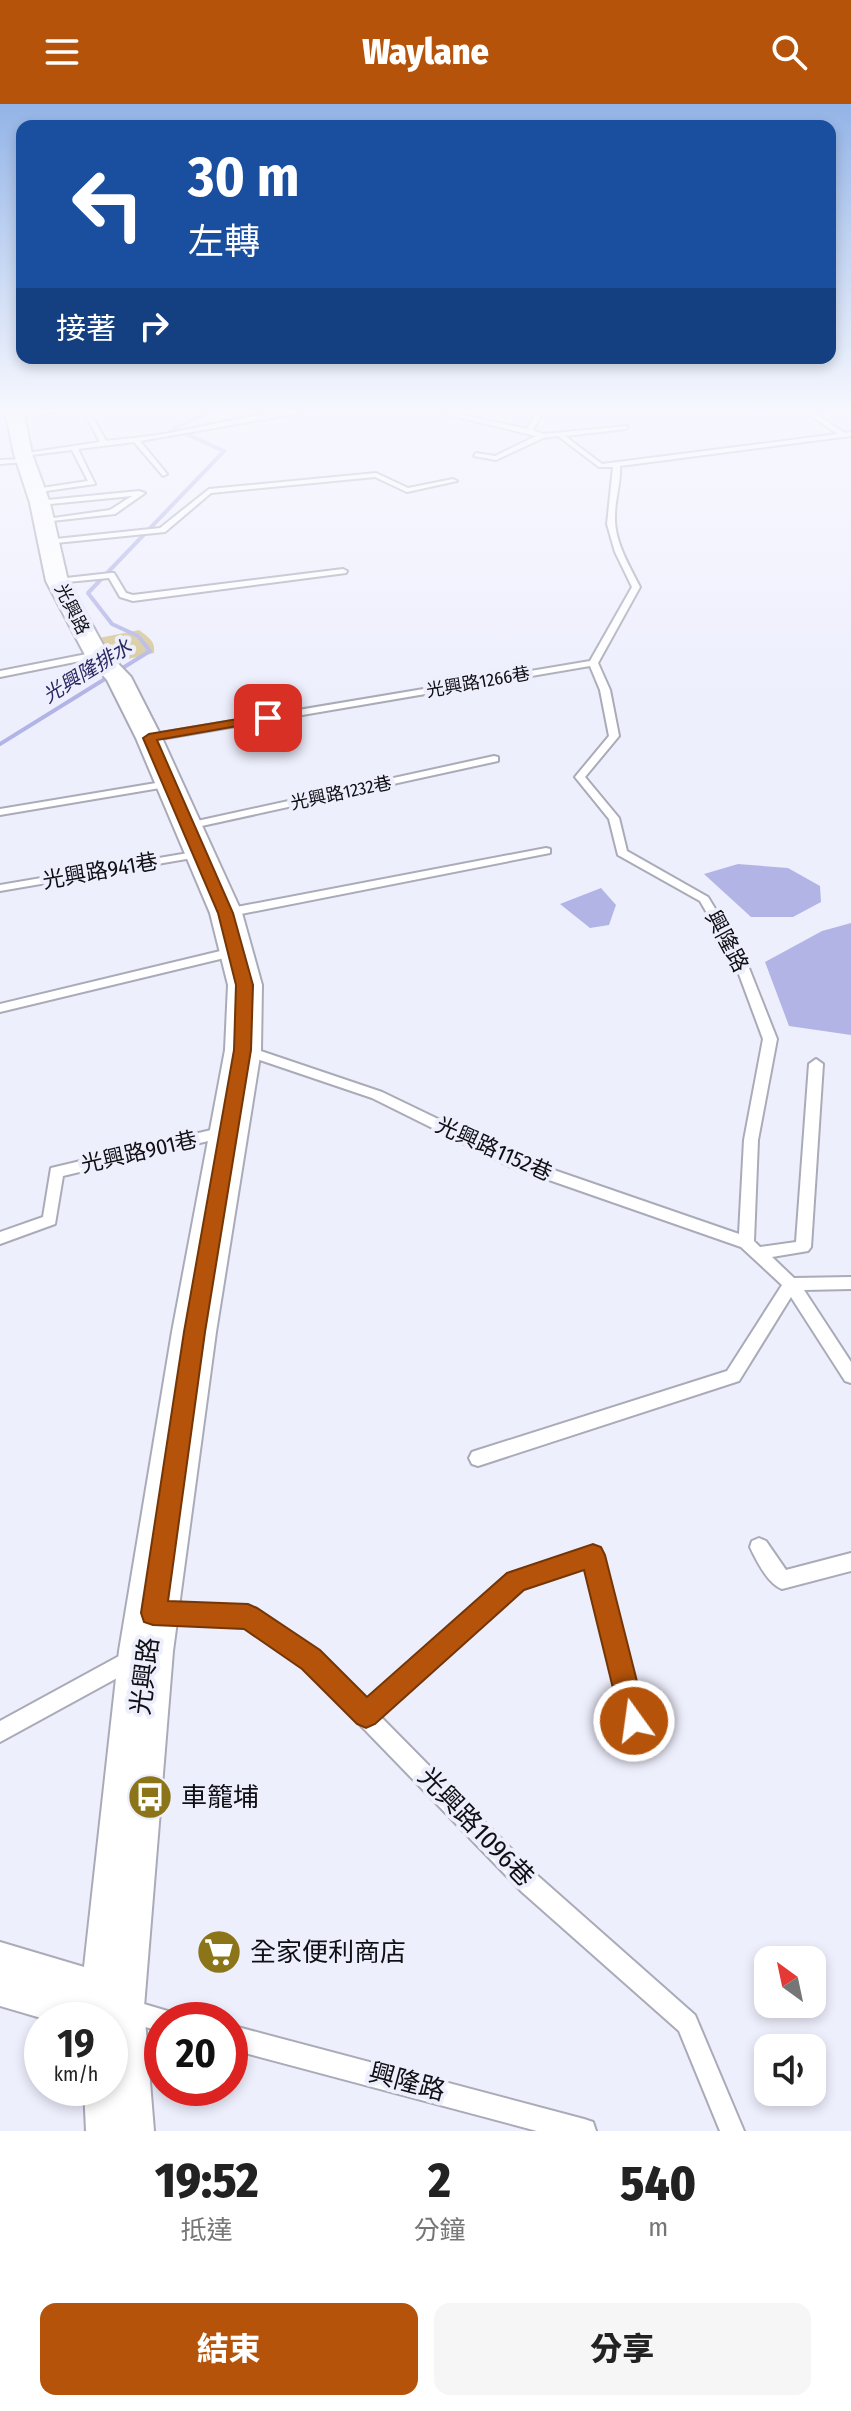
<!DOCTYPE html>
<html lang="zh-TW">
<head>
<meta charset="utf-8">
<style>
	:root { --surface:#fff; --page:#f6f6f6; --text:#222; --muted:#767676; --accent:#b45309 }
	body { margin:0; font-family:"Fira Sans Condensed","Noto Sans TC",sans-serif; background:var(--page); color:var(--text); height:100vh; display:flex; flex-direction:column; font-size:30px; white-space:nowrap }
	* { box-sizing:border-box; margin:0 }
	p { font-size:26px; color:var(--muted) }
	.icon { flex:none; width:44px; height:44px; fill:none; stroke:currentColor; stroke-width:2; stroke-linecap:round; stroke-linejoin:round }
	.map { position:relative; height:2027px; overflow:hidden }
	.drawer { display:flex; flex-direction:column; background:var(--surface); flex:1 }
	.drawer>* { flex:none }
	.banner { position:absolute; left:16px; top:16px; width:820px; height:244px; border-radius:16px; box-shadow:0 4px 12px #0003; background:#1a4fa0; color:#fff; overflow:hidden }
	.needle { width:52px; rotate:327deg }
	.buttons { position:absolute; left:754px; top:1842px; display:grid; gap:16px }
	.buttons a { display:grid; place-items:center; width:72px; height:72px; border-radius:16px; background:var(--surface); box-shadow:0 4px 12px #0003; font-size:40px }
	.speed { position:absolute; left:24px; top:1898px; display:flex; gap:16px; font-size:40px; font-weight:700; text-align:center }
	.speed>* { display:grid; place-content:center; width:104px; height:104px; border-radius:50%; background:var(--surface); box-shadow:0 4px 12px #0003; line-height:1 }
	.speed small { font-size:20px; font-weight:400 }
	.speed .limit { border:12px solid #d22; background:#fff; color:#111 }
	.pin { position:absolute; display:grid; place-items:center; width:68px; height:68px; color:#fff; margin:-34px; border-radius:16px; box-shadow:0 4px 12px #0006 }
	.me { position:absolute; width:88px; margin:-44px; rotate:346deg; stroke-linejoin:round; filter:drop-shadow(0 0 6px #0008) }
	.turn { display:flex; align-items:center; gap:28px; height:168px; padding:0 40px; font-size:36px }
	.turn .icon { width:104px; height:104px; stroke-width:2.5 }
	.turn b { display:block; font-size:56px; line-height:68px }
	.then { display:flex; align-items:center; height:76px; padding:0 40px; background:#0003; gap:16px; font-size:30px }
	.eta { display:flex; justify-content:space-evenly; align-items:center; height:136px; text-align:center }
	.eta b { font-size:48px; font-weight:800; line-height:56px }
	.button { display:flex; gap:16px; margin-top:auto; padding:16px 40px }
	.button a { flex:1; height:92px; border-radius:16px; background:var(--accent); color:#fff; font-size:32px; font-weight:800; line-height:92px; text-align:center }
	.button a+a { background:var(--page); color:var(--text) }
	header { display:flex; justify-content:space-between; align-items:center; height:104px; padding:0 40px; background:var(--accent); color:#fff; font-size:36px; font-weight:800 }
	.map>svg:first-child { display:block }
	.green { fill:#d6c896 }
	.water { fill:#b3b4e6 }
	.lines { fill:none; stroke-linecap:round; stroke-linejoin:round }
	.stream { stroke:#b3b4e6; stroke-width:4 }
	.lane-casing { stroke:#aaabb8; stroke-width:4 }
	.secondary-casing { stroke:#aaabb8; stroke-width:4 }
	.lane { fill:#fff; fill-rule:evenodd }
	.secondary { fill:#fff; fill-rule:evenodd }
	.route { fill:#b45309; stroke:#753606; stroke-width:2 }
	.labels { text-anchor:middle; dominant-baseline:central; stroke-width:8; stroke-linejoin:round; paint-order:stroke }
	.far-street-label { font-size:18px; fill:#0f0f14; stroke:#eeeffd }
	.far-water-label { font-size:20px; font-style:italic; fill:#2c2661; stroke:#eeeffd }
	.street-label { font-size:22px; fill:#0f0f14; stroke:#eeeffd }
	.near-street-label { font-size:26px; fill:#0f0f14; stroke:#eeeffd }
	.near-poi-label { font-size:26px; fill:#0f0f14; stroke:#eeeffd; text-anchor:start }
</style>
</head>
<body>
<header><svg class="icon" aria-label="menu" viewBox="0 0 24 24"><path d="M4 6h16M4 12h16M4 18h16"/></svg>Waylane<svg class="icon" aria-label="search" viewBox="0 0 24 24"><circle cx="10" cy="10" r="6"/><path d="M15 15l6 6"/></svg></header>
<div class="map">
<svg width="851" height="2027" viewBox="0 0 851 2027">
	<rect width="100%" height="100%" fill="#eeeffd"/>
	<path class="green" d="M 139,526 C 148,533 156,537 154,549 L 115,558 L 99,534 Z"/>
	<path class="water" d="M 738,760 L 788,764 L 820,782 L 821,798 L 793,813 L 751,813 L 704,770 Z
		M 601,784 L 616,801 L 609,821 L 590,824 L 560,800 Z
		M 851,819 L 851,931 L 789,922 L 765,858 L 822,827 Z"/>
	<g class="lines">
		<path class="stream" d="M 0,640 L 150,547 L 138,532 L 112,520 L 88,489 L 224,347 L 173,324 L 215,306"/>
		<g class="lane-casing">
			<path id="lane" d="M 49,306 L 68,306 L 17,314 L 14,312 Z
				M 83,306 L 89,306 L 106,337 C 129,334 152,333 174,328 C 221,319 269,306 317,306 L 140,337 L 167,370 L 163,372 L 134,338 L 78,345 L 95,380 L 32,389 L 35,385 L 88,377 L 72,346 L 23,352 L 20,350 L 100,338 Z
				M 429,306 L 441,306 L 527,325 L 538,306 L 544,306 L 533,326 L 543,330 L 628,322 L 626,325 L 565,332 L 602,360 L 838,330 L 802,306 L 809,306 L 845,329 L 851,328 L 851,332 L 620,362 C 621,379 615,395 615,412 C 614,437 629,461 640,483 L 598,559 L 610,586 L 619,632 L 585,673 L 619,714 L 627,747 L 708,793 L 745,854 L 777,935 L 758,1036 L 754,1137 L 760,1143 L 796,1138 L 809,960 L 816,955 L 823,960 L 811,1143 L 808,1147 L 772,1153 L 794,1174 L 851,1173 L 851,1185 L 804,1186 L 851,1258 L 851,1279 L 845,1277 L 791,1193 L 739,1277 L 478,1362 L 472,1360 L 469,1354 L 472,1348 L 478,1346 L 727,1267 L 782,1181 L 741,1143 L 509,1062 L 372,994 L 239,949 L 237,946 L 239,943 L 249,943 L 382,988 L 519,1054 L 739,1130 L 744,1036 L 763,935 L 733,854 L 700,797 L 618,751 L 609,715 L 575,673 L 609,632 L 600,586 L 590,562 L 149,637 L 144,634 L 149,631 L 590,557 L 632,483 L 615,448 L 607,420 L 613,363 L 599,363 L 558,332 L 543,334 L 496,356 L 474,352 L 476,349 L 495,352 L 536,332 Z
				M 26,355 L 24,358 L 0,360 L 0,356 Z
				M 376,369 L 408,384 L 453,375 L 457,377 L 407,388 L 375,373 L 211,389 L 165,428 L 46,440 L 42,438 L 46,436 L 160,424 L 209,385 Z
				M 139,387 L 145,389 L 115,410 L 43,418 L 39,416 L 110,406 L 132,392 L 40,401 L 36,399 L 37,397 Z
				M 343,465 L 347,467 L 346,469 L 133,497 L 120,493 L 109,474 L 57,479 L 53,477 L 57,475 L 111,469 L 114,469 L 126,489 L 133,491 Z
				M 97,548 L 101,551 L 100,553 L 0,573 L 0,567 Z
				M 494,652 L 498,653 L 498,657 L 188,725 L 183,722 L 188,719 Z
				M 168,677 L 173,680 L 172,682 L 0,711 L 0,705 Z
				M 546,744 L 550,745 L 550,749 L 226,813 L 220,809 L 226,805 Z
				M 200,747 L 206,750 L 204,752 L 0,787 L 0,781 Z
				M 237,843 L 241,844 L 243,847 L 241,850 L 0,908 L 0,900 Z
				M 228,1022 L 233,1023 L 235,1027 L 233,1031 L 63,1072 L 55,1120 L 0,1140 L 0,1128 L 43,1113 L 51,1064 Z
				M 759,1434 L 766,1437 L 786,1466 L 851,1449 L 851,1467 L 782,1485 C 768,1480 756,1456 750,1443 L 752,1437 Z
				M 593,1442 L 600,1445 L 602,1451 L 644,1617 L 641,1624 L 634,1627 L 627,1624 L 624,1617 L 586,1462 L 522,1484 L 380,1612 L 538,1772 L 695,1911 L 744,2027 L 720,2027 L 679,1927 L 522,1788 L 304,1563 L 245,1522 L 162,1518 L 155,1516 L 152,1509 L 155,1502 L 162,1500 L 248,1503 L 255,1506 L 318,1549 L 366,1597 L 509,1471 Z
				M 132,1545 L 139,1548 L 142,1555 L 139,1562 L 0,1638 L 0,1617 Z
				M 127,1895 L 171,1908 L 175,1916 L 162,1916 L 162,1928 L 119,1915 L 115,1907 L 119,1899 Z
				M 230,1921 L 584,2015 L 593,2018 L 596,2027 L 537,2027 L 230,1945 Z"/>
		</g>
		<g class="secondary-casing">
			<path id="secondary" d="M 5,306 L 23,306 L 32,350 L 50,399 L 68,477 L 107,548 L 131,573 L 162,634 L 242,809 L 262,881 L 261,946 L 216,1228 L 173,1547 L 144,1903 L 154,2027 L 86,2027 L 84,1984 L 110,1984 L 110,1916 L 48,1916 L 0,1902 L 0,1838 L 84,1863 L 119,1547 L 172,1228 L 225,946 L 228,881 L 210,809 L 136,634 L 107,576 L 85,551 L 46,477 L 30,399 L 14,350 Z"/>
		</g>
		<use href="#lane" class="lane"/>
		<use href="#secondary" class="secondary"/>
	</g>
	<linearGradient id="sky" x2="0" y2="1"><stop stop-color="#93b4e7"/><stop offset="0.52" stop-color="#f7f8fe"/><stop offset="1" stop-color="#f7f8fe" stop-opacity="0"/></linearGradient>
	<rect width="851" height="590" fill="url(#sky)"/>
	<path class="route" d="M 268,610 L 272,611 L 272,616 L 157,636 L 233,809 L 253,881 L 251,946 L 205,1228 L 168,1497 L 248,1500 L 257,1504 L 320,1546 L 367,1593 L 507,1469 L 593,1440 L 601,1443 L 605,1451 L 647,1617 L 643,1627 L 634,1631 L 625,1627 L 621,1617 L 584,1466 L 524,1486 L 375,1620 L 366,1624 L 357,1620 L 302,1565 L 244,1525 L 153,1521 L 144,1518 L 141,1509 L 184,1228 L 234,946 L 236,881 L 218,809 L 143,634 L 149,630 Z"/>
	<defs>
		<g id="bus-disc" transform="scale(2.3)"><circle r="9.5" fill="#8b7518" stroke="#eeeffd"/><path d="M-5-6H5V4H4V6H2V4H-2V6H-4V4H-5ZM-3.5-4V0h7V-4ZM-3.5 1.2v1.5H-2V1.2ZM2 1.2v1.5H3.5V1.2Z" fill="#fff"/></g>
		<g id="supermarket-disc" transform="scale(2.3)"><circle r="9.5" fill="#8b7518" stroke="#eeeffd"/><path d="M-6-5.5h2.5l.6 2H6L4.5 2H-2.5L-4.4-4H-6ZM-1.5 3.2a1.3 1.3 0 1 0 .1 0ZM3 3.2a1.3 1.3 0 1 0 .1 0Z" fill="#fff"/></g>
	</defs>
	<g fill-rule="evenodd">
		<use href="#bus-disc" x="150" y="1693"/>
		<use href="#supermarket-disc" x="219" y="1848"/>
	</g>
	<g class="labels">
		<g class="far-street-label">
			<text transform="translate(72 505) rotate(63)">光興路</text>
			<text transform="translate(478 578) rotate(-10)">光興路1266巷</text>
			<text transform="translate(341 689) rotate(-12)">光興路1232巷</text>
		</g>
		<g class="far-water-label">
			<text transform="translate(87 567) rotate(-32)">光興隆排水</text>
		</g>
		<g class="street-label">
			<text transform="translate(100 767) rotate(-10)">光興路941巷</text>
			<text transform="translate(727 837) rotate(62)">興隆路</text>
			<text transform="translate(494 1045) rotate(24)">光興路1152巷</text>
			<text transform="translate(139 1048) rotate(-13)">光興路901巷</text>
		</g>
		<g class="near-street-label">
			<text transform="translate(145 1572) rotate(-83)">光興路</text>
			<text transform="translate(476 1723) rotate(46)">光興路1096巷</text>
			<text transform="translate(407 1978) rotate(15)">興隆路</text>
		</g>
		<g class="near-poi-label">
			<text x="181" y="1693">車籠埔</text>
			<text x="250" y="1848">全家便利商店</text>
		</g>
	</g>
</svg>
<div class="buttons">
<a><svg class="needle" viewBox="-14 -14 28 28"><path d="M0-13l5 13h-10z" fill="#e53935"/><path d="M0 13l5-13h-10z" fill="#767676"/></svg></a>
<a><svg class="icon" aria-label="sound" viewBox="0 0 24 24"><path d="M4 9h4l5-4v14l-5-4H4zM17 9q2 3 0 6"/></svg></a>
</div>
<div class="speed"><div>19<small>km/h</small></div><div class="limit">20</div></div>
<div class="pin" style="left:268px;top:614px;background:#d93025"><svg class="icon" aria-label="arrive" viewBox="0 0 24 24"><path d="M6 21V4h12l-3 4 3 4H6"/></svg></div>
<svg class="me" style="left:634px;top:1617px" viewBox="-20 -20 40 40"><circle r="17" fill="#b45309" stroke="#fff" stroke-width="3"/><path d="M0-11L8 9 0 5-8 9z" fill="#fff"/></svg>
<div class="banner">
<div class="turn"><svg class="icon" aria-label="left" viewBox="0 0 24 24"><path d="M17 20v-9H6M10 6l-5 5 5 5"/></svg><div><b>30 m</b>左轉</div></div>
<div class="then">接著<svg class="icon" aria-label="right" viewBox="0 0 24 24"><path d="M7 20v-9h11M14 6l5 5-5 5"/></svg></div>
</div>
</div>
<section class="drawer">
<div class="eta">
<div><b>19:52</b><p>抵達</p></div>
<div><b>2</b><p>分鐘</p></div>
<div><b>540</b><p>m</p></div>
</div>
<div class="button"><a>結束</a><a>分享</a></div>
</section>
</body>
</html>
